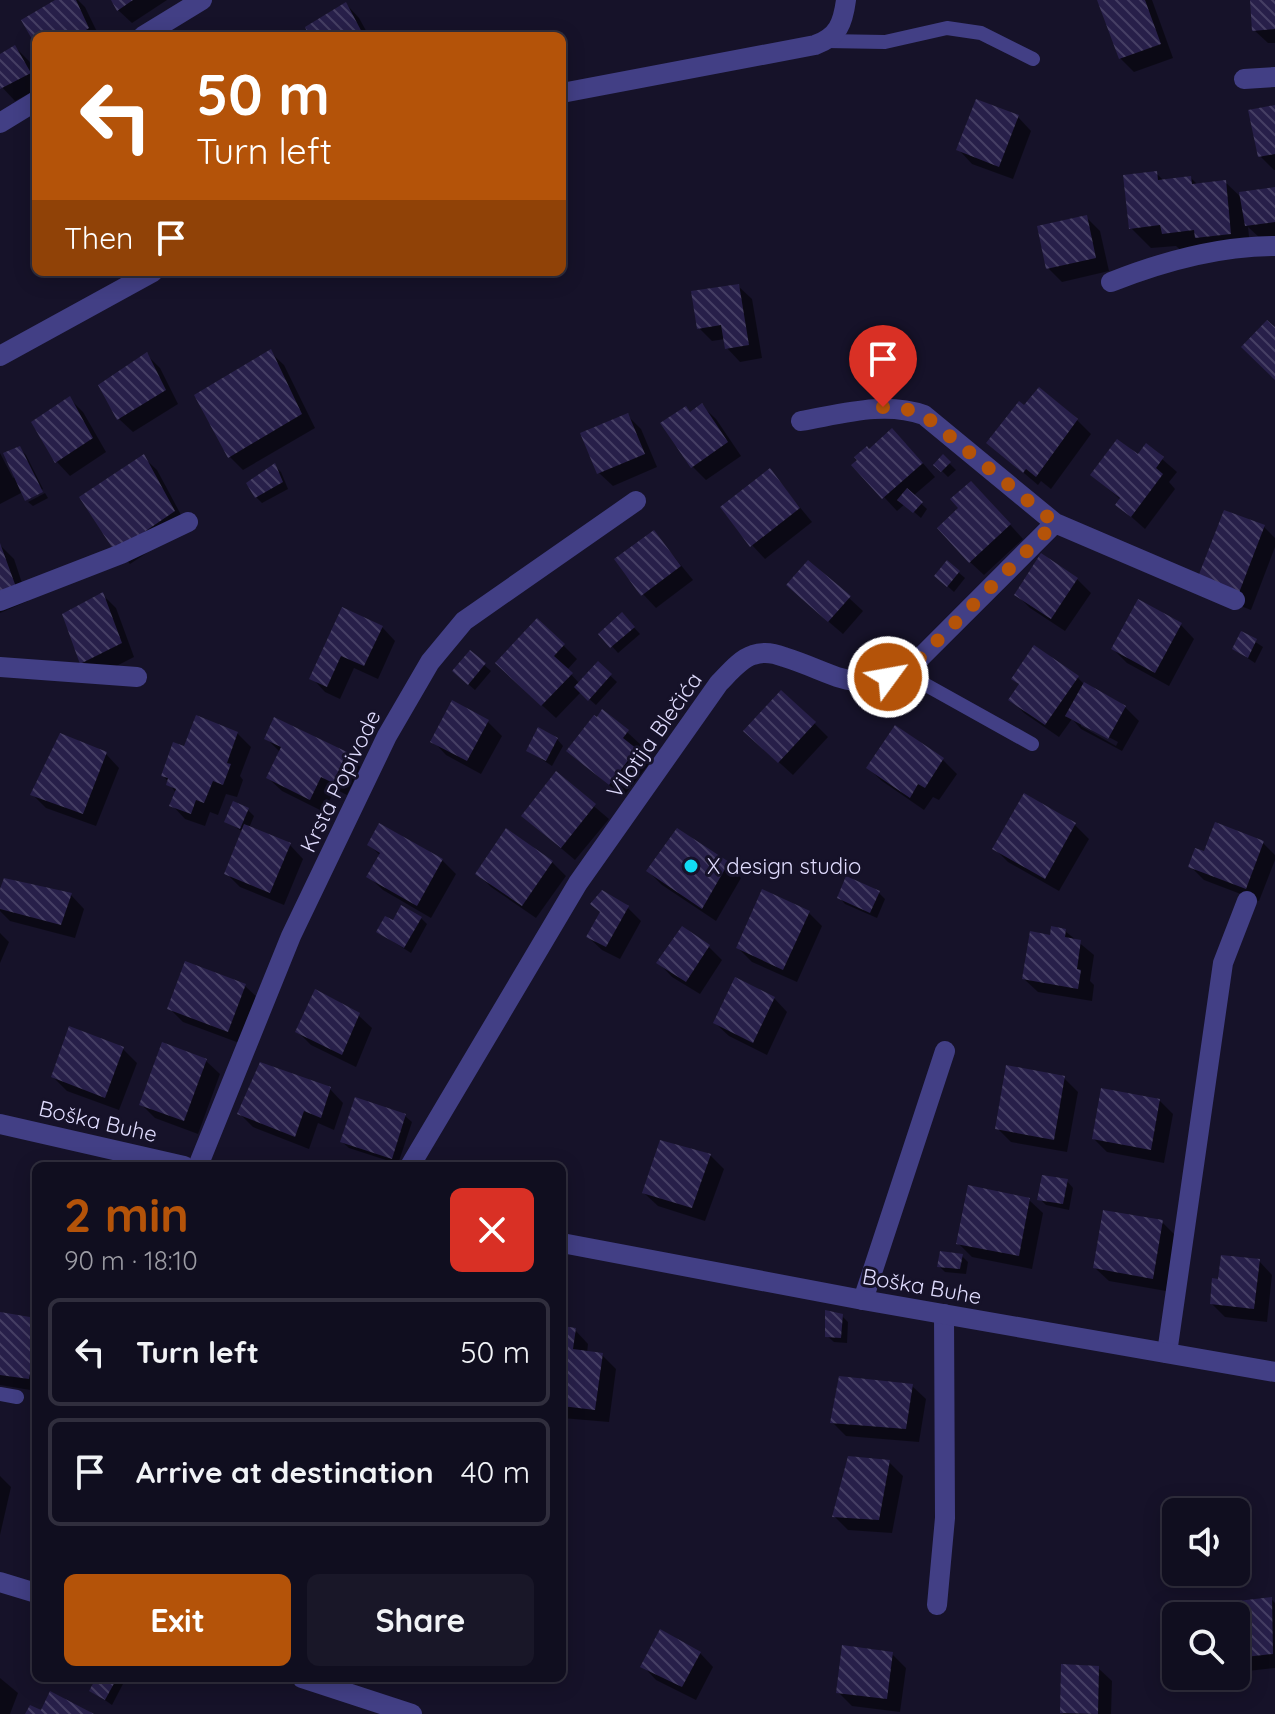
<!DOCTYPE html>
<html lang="en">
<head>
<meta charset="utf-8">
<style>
	:root { --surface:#100e1f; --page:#191728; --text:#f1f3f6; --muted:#9c9ca4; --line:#302e3d; --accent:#b45309 }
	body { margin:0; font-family:Quicksand,sans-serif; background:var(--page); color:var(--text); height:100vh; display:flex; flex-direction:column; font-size:30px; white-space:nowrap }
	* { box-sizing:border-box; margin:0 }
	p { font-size:26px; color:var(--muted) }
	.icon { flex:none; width:44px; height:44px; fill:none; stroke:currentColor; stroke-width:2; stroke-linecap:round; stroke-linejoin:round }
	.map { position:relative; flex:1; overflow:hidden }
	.panel { position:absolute; left:32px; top:1162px; width:534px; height:520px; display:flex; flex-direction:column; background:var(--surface); border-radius:12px; box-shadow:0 4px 20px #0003,0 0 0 2px var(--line) }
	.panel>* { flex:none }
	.top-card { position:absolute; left:32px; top:32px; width:534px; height:244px; border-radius:12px; box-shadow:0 4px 20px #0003,0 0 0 2px var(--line); background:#b45309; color:#fff; overflow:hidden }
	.controls { position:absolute; left:1162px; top:1498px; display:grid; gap:16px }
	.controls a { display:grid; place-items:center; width:88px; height:88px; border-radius:12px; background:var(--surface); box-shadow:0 4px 20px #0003,0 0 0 2px var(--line); font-size:40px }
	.pin { position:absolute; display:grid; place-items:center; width:68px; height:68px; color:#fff; margin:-82px -34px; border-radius:50% 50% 50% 0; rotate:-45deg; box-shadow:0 0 8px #0007 }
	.pin .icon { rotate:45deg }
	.me { position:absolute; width:88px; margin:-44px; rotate:58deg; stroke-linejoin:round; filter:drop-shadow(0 0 6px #0008) }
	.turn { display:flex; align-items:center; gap:28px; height:168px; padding:0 32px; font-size:36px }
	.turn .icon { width:104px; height:104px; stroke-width:2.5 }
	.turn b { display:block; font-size:56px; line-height:68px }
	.then { display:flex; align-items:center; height:76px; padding:0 32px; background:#0003; gap:16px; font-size:30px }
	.round { display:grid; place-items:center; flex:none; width:84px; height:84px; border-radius:12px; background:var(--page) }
	.headline { display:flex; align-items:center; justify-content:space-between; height:136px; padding:0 32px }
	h1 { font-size:48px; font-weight:800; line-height:60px; color:var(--accent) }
	.primary-button { display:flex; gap:16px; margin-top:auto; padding:16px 32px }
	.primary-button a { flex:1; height:92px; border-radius:12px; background:var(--accent); color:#fff; font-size:32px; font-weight:800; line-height:92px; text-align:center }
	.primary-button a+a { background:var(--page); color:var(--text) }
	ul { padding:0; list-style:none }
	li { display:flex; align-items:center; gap:24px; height:108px; margin:0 16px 12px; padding:0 16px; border:4px solid var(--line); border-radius:12px }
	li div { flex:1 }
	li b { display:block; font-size:30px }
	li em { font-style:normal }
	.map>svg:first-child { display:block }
	.shadow { fill:#0007; fill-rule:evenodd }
	.building { fill:url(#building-back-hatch) }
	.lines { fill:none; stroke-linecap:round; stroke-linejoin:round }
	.service { stroke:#423f85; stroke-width:14 }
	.minor { stroke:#423f85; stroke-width:20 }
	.tertiary { stroke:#423f85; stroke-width:20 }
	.route { stroke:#b45309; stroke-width:14; stroke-dasharray:0 25.2 }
	.poi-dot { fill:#11dbf3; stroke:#161229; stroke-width:3 }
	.labels { text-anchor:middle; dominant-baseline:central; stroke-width:6; stroke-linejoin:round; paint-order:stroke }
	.street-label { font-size:22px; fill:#dfdbfd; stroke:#161229 }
	.poi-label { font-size:22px; fill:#dfdbfd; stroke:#161229; text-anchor:start }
</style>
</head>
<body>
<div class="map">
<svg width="1275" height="1714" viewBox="0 0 1275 1714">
	<defs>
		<pattern id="building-back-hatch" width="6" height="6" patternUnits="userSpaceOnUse" patternTransform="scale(2)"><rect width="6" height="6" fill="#271f49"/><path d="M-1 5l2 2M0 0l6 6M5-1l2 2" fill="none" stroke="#463f64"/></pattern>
	</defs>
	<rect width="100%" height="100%" fill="#161229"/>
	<path class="shadow" d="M 59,0 L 78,0 L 85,7 L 99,36 L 36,36 L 36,42 L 24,20 Z
		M 113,0 L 167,0 L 132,23 L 118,10 Z
		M 1099,0 L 1152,0 L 1173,58 L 1134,72 L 1120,58 Z
		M 1252,0 L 1275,0 L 1275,43 L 1268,43 L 1254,30 Z
		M 346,4 L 359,18 L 369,36 L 311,36 Z
		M 15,47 L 29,61 L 36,74 L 36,90 L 15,101 L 0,85 L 0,57 Z
		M 1275,107 L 1275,170 L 1274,170 L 1260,156 Z
		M 1018,117 L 1031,131 L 1013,179 L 972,164 L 959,150 Z
		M 1156,173 L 1164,181 L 1191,178 L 1198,185 L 1225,182 L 1243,199 L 1275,189 L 1275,237 L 1261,239 L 1248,227 L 1251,254 L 1184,253 L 1176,246 L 1151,248 L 1131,228 Z
		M 1086,217 L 1100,231 L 1109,271 L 1062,282 L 1048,268 Z
		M 738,286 L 752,299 L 762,358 L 740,362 L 727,348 L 725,339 L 712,341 L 699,328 Z
		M 270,352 L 284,365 L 315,428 L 243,470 L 230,457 Z
		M 147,355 L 160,368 L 178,404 L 133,432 L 119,419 Z
		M 70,399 L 83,412 L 106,452 L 70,476 L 57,462 L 33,423 Z
		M 702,406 L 716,419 L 741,456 L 706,480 L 692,466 L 691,414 Z
		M 627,415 L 641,429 L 657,467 L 613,486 L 599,473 Z
		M 1077,420 L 1091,434 L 1051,489 L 1041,481 L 1038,485 L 989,443 Z
		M 906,444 L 935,477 L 913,496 L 927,509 L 921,518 L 905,504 L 897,511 L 884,497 L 869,452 Z
		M 1147,446 L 1177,472 L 1169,482 L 1175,489 L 1145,529 L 1118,505 L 1121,500 L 1092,475 L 1138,457 Z
		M 20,449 L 26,455 L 43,489 L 26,498 L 23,492 L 0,504 L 0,453 L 13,478 L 16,476 Z
		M 143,457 L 157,470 L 187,526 L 130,564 L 117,550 Z
		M 943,457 L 956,470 L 948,477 L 936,465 Z
		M 275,466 L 281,472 L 288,489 L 262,503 L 256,497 Z
		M 770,471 L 812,522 L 765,559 L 752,545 Z
		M 45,493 L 48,498 L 33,506 L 28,502 Z
		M 985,497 L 1023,539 L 984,575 L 970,562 Z
		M 1264,527 L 1275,538 L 1275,547 L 1251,610 L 1212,595 Z
		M 654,532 L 693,580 L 656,608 L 643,594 Z
		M 0,545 L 14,559 L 28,601 L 0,613 Z
		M 958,572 L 965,578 L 954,592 L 943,582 Z
		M 1077,579 L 1091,593 L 1065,631 L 1030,608 L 1016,594 Z
		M 102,594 L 116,608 L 134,657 L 95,677 L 81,663 Z
		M 849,598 L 863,611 L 843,634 L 802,599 Z
		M 343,610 L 382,627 L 395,641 L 378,679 L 354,668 L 340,699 L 325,692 L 312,678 Z
		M 628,621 L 640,634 L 618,653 L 601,634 Z
		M 1181,625 L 1194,639 L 1169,686 L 1127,663 L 1113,649 Z
		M 1242,633 L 1263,647 L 1255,663 L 1234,649 Z
		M 563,645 L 577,659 L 567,670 L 580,684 L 598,664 L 617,682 L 596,705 L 581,692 L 556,718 L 511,677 Z
		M 484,665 L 491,671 L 475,690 L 460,677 Z
		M 1078,678 L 1085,685 L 1125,707 L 1139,721 L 1122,751 L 1081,729 L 1072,719 L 1059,737 L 1024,713 L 1011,699 ZM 1081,722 L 1118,742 L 1116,746 L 1081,726 Z
		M 453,703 L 488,722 L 502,736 L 481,774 L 446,755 L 433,741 Z
		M 814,723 L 828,737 L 793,775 L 760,745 Z
		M 896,727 L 943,760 L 957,774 L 939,800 L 933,797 L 924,810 L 882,781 L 868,768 Z
		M 627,732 L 641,745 L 636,751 L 649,764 L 623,797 L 569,751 Z
		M 237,733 L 251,747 L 240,776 L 243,780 L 237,797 L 226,794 L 218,815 L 210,812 L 205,826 L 185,819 L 172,805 L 176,793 L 163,775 L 185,749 Z
		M 266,738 L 346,753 L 360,767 L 347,795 L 335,789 L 324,812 L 282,791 L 268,778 L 280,752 Z
		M 557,739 L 563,746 L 552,766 L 528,750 Z
		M 106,754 L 119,768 L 96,826 L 46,808 L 33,795 Z
		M 556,774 L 609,819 L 575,860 L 523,816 Z
		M 1024,796 L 1075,825 L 1089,839 L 1059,891 L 1008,862 L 994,848 Z
		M 248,810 L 254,816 L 249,828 L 290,845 L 303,859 L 284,905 L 240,887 L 226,873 L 243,832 L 226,821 Z
		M 507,831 L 552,862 L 566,876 L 536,918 L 491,887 L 477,873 Z
		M 1263,843 L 1275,855 L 1275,860 L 1259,901 L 1204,880 L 1190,866 L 1205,854 Z
		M 369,845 L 442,860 L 456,874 L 431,918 L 383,890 L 369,877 L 381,856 Z
		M 727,864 L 741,878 L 716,921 L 662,885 L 648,871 Z
		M 879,893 L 885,899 L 877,918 L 845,904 L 839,897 Z
		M 71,895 L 84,909 L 75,938 L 10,921 L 0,911 L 0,896 Z
		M 628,908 L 641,921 L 620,959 L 602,950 L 588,937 Z
		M 809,913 L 822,926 L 797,982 L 752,962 L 738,948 Z
		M 421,918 L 427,924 L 411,953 L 378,932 L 394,923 Z
		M 1065,931 L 1094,955 L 1090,981 L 1094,985 L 1092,1001 L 1038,992 L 1024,979 L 1052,937 Z
		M 0,933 L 9,942 L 0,963 Z
		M 709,947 L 722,960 L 700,994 L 672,977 L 659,963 Z
		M 245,986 L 259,999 L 242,1044 L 183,1022 L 170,1009 Z
		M 774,998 L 787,1012 L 767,1055 L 729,1036 L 715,1023 Z
		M 358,1015 L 372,1028 L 356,1067 L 311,1045 L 297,1031 Z
		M 123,1049 L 137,1063 L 119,1110 L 67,1091 L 53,1077 Z
		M 206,1061 L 220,1074 L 198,1134 L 155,1118 L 141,1104 Z
		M 1064,1078 L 1078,1092 L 1067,1152 L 1011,1142 L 997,1128 Z
		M 330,1089 L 343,1103 L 334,1130 L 318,1123 L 309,1149 L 253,1127 L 240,1114 Z
		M 1159,1100 L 1173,1114 L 1164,1163 L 1107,1152 L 1094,1139 Z
		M 405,1116 L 412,1122 L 398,1164 L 349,1148 L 342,1142 Z
		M 710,1155 L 724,1169 L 705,1221 L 658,1206 L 644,1193 Z
		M 1067,1181 L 1073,1188 L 1069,1210 L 1046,1205 L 1040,1199 Z
		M 1029,1200 L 1043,1213 L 1032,1269 L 972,1257 L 958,1243 Z
		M 1162,1222 L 1176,1236 L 1166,1291 L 1109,1281 L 1095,1268 Z
		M 962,1256 L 968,1262 L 966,1274 L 945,1272 L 939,1266 Z
		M 1259,1261 L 1272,1275 L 1267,1322 L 1225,1317 L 1212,1304 L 1220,1281 Z
		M 0,1314 L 36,1320 L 36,1391 L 0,1385 Z
		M 842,1316 L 848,1322 L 847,1343 L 834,1342 L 827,1336 Z
		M 562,1328 L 575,1330 L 588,1344 L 587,1353 L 602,1355 L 616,1369 L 609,1422 L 562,1418 Z
		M 912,1386 L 926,1399 L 919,1442 L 846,1436 L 832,1422 Z
		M 889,1462 L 903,1476 L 892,1533 L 848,1530 L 834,1516 Z
		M 0,1476 L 11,1487 L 0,1535 Z
		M 1271,1599 L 1275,1603 L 1275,1668 L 1239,1672 L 1236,1669 L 1236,1616 L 1224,1616 Z
		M 700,1653 L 713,1667 L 696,1700 L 656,1680 L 643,1666 Z
		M 892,1654 L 906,1668 L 900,1712 L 852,1706 L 838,1692 Z
		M 1098,1668 L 1112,1681 L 1111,1714 L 1064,1714 L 1062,1712 Z
		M 0,1678 L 18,1693 L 10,1714 L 0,1714 Z
		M 98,1678 L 120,1678 L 124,1682 L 112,1705 L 92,1691 Z"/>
	<path class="building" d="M 55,0 L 76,0 L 89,28 L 77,36 L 36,36 L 36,46 L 21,20 Z
		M 111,0 L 133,0 L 117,11 Z
		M 1097,0 L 1145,0 L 1161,44 L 1119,59 Z
		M 1250,0 L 1275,0 L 1275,29 L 1252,31 Z
		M 346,2 L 364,36 L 309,36 L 305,27 Z
		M 15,45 L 31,73 L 0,89 L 0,54 Z
		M 976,99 L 1019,115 L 999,167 L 956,150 Z
		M 1275,105 L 1275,154 L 1258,157 L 1248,110 Z
		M 1157,171 L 1158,180 L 1191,176 L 1192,184 L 1226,180 L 1231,234 L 1195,238 L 1194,230 L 1162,234 L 1160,225 L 1129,229 L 1123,175 Z
		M 1275,187 L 1275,222 L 1245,226 L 1239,192 Z
		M 1087,215 L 1096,258 L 1046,269 L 1037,226 Z
		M 739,284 L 749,345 L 725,349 L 721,325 L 697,329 L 691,291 Z
		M 1267,320 L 1275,327 L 1275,380 L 1241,347 Z
		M 271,349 L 302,414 L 228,458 L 194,395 Z
		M 147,352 L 166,390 L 117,420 L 98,385 Z
		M 1039,387 L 1078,419 L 1036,477 L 1026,469 L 1023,473 L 986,443 L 1019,401 L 1024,405 Z
		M 70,396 L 93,438 L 55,463 L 31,422 Z
		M 702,403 L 728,442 L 691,468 L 660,423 L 686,406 L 690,412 Z
		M 628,413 L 645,454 L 597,474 L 580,433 Z
		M 892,428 L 923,463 L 882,499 L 851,465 L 857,460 L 854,457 L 867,446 L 869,449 Z
		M 1117,439 L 1138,454 L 1146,443 L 1164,457 L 1156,468 L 1163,474 L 1131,517 L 1115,505 L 1120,498 L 1090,475 Z
		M 20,446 L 43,492 L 25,501 L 3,453 Z
		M 144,454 L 175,511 L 115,552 L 79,497 Z
		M 943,454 L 951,462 L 941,472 L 933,465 Z
		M 275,463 L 283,482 L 255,498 L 246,483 Z
		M 770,468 L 800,508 L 750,547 L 720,507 Z
		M 971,481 L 1011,524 L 969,563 L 937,528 L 958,508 L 950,499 Z
		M 907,488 L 923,502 L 913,513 L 897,500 Z
		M 1224,510 L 1265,525 L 1237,598 L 1196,582 Z
		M 654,530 L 681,566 L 641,596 L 614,559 Z
		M 0,543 L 16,587 L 0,594 Z
		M 1041,553 L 1078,578 L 1051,619 L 1014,595 Z
		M 808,560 L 851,596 L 828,622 L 786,585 Z
		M 947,560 L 960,571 L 947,587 L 934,576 Z
		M 103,592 L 122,643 L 80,664 L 62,614 Z
		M 1138,599 L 1182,623 L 1155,673 L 1111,649 Z
		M 342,607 L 383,626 L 364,666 L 341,656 L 327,687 L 309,679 Z
		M 622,612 L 635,627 L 610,648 L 598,634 Z
		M 537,618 L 565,644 L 554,656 L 573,673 L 541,706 L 495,663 Z
		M 1241,631 L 1257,639 L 1248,658 L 1232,649 Z
		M 1034,645 L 1079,676 L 1045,725 L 1008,700 L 1019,684 L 1011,679 Z
		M 470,650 L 486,663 L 468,685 L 452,671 Z
		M 598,661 L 612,674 L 588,701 L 574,687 Z
		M 1084,682 L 1126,706 L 1108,739 L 1065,716 Z
		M 781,690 L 816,722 L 778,763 L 743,731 Z
		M 452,700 L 489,720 L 467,761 L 430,742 Z
		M 602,709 L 629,730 L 623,738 L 637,749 L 609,785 L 566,751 L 594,715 L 597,717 Z
		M 196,715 L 238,732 L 227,763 L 231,764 L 223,785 L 213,781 L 204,803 L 196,800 L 191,814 L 169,806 L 176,789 L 166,785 L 168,778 L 161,776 L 173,742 L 184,746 Z
		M 274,717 L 347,752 L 333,783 L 321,777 L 310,800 L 266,778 L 281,747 L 264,739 Z
		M 895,725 L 944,758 L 925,788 L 918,784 L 910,798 L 866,768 Z
		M 538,727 L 558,738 L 546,761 L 526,751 Z
		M 60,733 L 107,752 L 83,814 L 30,795 Z
		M 556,771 L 596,804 L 561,848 L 521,816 Z
		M 1024,793 L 1076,823 L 1045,879 L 992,849 Z
		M 233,801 L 249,808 L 240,829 L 224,822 Z
		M 1215,822 L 1264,841 L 1246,889 L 1188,867 L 1195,848 L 1204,851 Z
		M 379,823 L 443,859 L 417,906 L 366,877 L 380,853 L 367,845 Z
		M 244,824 L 291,843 L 270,893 L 224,874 Z
		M 506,828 L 553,861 L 522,906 L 475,874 Z
		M 677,828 L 729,862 L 702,909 L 646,871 Z
		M 846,876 L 880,891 L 870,913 L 837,898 Z
		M 4,878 L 72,893 L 61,925 L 0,909 L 0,889 Z
		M 762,889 L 810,911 L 783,970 L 736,948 Z
		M 602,890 L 629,906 L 606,947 L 586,937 L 600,912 L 590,904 Z
		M 401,905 L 422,917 L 404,948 L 376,932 L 385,916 L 393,920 Z
		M 682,926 L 710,945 L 686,982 L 656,963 Z
		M 1051,926 L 1066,929 L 1065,937 L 1081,940 L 1077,969 L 1081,970 L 1078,989 L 1022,979 L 1030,931 L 1050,935 Z
		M 185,961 L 246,984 L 228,1032 L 167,1009 Z
		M 735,977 L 775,997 L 753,1043 L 713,1023 Z
		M 315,989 L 360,1013 L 342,1055 L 295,1032 Z
		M 69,1026 L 124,1047 L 105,1098 L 51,1077 Z
		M 162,1042 L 207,1059 L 184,1121 L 139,1105 Z
		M 260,1062 L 331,1087 L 321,1118 L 304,1111 L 295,1137 L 237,1114 Z
		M 1006,1065 L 1065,1076 L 1054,1140 L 995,1129 Z
		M 1101,1088 L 1160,1099 L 1151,1150 L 1092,1139 Z
		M 355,1097 L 406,1114 L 392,1159 L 340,1142 Z
		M 660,1140 L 711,1154 L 692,1208 L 642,1193 Z
		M 1042,1175 L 1068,1179 L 1063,1204 L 1037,1200 Z
		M 968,1185 L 1030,1198 L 1019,1256 L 956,1244 Z
		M 1103,1210 L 1163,1220 L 1153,1279 L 1093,1268 Z
		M 940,1251 L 963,1254 L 960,1269 L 937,1267 Z
		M 1221,1255 L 1260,1259 L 1254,1309 L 1210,1304 L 1212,1278 L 1218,1279 Z
		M 825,1310 L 843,1314 L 841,1338 L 825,1337 Z
		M 0,1312 L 36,1318 L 36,1338 L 29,1379 L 0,1375 Z
		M 562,1326 L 576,1328 L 573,1349 L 603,1353 L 595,1410 L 562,1406 Z
		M 839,1376 L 913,1384 L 906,1429 L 830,1423 Z
		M 848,1456 L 890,1460 L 879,1520 L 832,1517 Z
		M 1272,1597 L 1273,1654 L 1236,1658 L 1236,1616 L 1222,1616 L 1221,1603 Z
		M 660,1629 L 701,1652 L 682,1687 L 640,1667 Z
		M 842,1645 L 893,1652 L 887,1699 L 836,1693 Z
		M 1061,1664 L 1099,1666 L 1098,1714 L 1060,1713 Z
		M 96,1678 L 117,1678 L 105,1700 L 89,1691 Z
		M 50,1691 L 94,1714 L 25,1714 L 30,1705 L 41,1710 Z"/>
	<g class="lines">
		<path class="service" d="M 826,41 L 885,42 L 947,28 L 981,33 L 1033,59
			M 901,671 L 1032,744
			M 0,1394 L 17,1397"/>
		<path class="minor" d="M 143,36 L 202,0
			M 1244,79 L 1275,77
			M 562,93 L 815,45 C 838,37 843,23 846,0
			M 0,123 L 36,101
			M 1111,282 C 1164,261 1218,246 1275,246
			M 0,356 L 153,272
			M 801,421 C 842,414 884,401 924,415 L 1055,523 L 1235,600
			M 0,601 L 121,554 L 188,522
			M 0,667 L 137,677
			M 198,1166 L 291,936 L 387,736 L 430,662 L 464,621 L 636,501
			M 410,1166 L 578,883 L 719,683 C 729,673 740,659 753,655 C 764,651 774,653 784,657 C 842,675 859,701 919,659 L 1055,523
			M 863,1300 L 945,1051
			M 1167,1353 L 1223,963 L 1247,901
			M 0,1582 L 36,1593
			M 937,1605 L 945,1518 L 944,1314
			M 302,1678 L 412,1714"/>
		<path class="tertiary" d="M 0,1124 L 184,1166
			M 562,1243 L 863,1300 L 1275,1372"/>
	</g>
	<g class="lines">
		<path class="route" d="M 883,407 L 903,408 L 924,415 L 1055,523 L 919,659 L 901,671 L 888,677"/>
	</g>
	<circle class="poi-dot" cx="691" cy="866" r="8"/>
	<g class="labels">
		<g class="street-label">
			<text transform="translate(654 735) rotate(-55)">Vilotija Blečića</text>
			<text transform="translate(340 781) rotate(-64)">Krsta Popivode</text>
			<text transform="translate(98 1121) rotate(13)">Boška Buhe</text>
			<text transform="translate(922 1286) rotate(10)">Boška Buhe</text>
		</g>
		<g class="poi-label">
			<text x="707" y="866">X design studio</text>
		</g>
	</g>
</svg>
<div class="controls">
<a><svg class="icon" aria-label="sound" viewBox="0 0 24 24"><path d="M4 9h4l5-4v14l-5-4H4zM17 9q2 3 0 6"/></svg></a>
<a><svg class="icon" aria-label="search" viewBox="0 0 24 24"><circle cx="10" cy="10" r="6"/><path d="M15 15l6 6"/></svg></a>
</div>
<div class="pin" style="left:883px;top:407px;background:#d93025"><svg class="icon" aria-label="arrive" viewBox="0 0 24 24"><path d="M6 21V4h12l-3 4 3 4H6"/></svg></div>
<svg class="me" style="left:888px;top:677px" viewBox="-20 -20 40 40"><circle r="17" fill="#b45309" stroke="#fff" stroke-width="3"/><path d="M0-11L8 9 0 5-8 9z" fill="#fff"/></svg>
<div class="top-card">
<div class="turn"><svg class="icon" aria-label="left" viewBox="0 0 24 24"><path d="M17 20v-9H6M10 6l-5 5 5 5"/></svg><div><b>50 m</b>Turn left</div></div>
<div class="then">Then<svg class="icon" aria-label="arrive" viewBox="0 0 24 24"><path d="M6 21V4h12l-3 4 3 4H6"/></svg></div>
</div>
<section class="panel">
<div class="headline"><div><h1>2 min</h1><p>90 m · 18:10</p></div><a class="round" style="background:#d93025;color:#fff"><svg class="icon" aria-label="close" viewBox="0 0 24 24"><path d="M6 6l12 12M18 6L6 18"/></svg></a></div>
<ul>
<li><svg class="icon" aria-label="left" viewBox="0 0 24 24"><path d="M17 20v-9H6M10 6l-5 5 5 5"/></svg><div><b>Turn left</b></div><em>50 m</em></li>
<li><svg class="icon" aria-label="arrive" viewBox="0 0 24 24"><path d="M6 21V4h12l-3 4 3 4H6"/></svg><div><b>Arrive at destination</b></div><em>40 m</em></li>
</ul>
<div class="primary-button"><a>Exit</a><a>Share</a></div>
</section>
</div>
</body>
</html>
